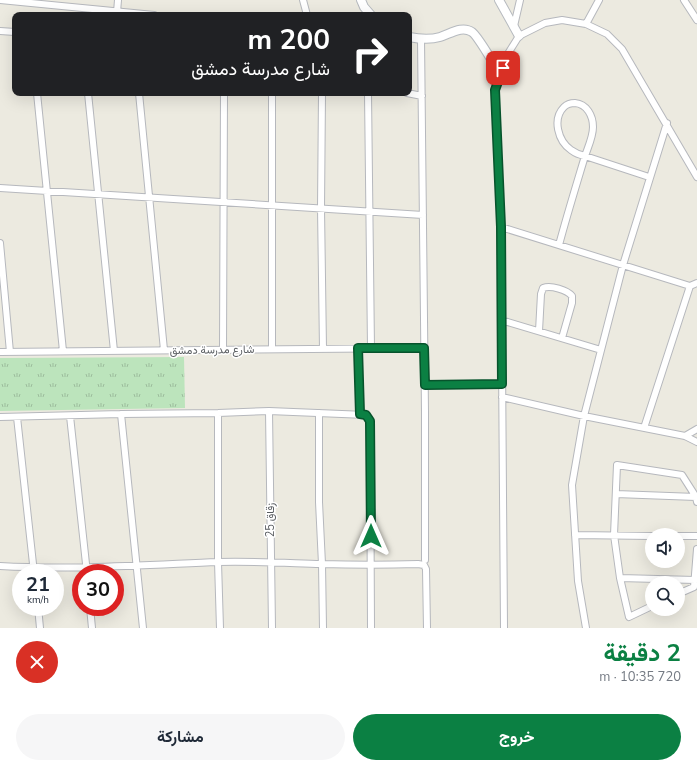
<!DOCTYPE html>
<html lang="ar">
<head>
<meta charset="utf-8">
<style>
	:root { --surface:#fff; --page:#f6f6f7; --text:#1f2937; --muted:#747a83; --accent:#0b8043 }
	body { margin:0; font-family:"Nunito Sans",Vazirmatn,sans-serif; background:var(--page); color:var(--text); direction:rtl; height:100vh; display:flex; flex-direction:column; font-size:15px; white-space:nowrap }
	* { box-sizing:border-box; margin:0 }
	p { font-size:13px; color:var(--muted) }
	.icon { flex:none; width:22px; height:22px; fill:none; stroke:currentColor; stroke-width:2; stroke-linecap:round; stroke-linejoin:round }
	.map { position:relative; height:628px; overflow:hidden; direction:ltr }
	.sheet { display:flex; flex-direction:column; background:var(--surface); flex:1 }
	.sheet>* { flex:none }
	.top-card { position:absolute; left:12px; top:12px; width:400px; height:84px; border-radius:8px; box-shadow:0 4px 16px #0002; direction:rtl; background:#202124; color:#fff; overflow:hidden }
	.controls { position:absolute; left:645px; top:528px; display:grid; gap:8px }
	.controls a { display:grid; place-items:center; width:40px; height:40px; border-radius:50%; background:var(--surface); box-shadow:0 4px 16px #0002; font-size:20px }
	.speed { position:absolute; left:12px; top:564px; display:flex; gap:8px; font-size:20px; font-weight:700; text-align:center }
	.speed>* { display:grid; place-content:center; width:52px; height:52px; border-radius:50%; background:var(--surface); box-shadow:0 4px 16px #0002; line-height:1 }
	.speed small { font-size:10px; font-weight:400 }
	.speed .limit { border:6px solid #d22; background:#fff; color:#111 }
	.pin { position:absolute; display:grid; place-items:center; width:34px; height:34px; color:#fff; margin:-17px; border-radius:8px; box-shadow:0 2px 6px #0006 }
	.me { position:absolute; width:44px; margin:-22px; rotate:0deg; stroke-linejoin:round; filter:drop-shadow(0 0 3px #0008) }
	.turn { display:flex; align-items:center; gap:14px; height:84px; padding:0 16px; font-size:18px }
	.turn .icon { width:52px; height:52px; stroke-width:2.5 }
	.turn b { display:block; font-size:28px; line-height:34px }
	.round { display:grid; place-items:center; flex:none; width:42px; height:42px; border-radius:21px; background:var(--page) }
	.summary { display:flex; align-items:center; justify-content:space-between; height:68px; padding:0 16px }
	h1 { font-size:24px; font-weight:700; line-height:30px; color:var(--accent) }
	.action { display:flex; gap:8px; margin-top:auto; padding:8px 16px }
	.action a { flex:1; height:46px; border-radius:24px; background:var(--accent); color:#fff; font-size:16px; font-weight:700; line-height:46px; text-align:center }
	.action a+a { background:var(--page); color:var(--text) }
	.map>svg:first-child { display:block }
	.grass { fill:url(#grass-tufts) }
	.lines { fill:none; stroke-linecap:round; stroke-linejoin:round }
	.street-casing { stroke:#b6b8bd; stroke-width:8 }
	.secondary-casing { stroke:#b6babf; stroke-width:10 }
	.street { stroke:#fff; stroke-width:6 }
	.secondary { stroke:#fff; stroke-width:8 }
	.route-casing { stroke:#07532c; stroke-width:10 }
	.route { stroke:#0b8043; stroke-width:7 }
	.labels { text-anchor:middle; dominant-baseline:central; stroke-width:3; stroke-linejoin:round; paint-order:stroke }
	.street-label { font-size:11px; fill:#595d61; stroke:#fff }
</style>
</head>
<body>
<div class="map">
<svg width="697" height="628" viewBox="0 0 697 628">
	<defs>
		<pattern id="grass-tufts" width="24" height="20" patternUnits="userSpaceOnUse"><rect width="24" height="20" fill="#bce4bc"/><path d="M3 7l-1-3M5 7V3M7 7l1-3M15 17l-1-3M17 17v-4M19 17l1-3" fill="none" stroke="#9cbc9c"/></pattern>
	</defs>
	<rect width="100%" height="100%" fill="#eceae0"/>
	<path class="grass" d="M 184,357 L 185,408 L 0,411 L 0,358 Z"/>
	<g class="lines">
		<g class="street-casing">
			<path id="street" d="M 0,0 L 154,15
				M 303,0 L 307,15
				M 684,0 L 697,20
				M 117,12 L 118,0
				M 586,24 L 599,0
				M 514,26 L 520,0
				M 0,31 L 15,32
				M 421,39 L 425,412 L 425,560
				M 37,93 L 63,351
				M 88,93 L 114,351
				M 139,93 L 164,350
				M 322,93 L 321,208 L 323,349
				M 368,93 L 371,348
				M 407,93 L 422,96
				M 0,188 L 423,215
				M 501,227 L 690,286 L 697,283
				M 0,243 L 10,352
				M 559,245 C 567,215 576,186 585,156 C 588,147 593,137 593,127 C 593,116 587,104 575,103 C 570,103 567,104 564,107 C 552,119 558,141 571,150 C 575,153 580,155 585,156 L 649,177
				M 501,320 L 601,350
				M 539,331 L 541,294 L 543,288 C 551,285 567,290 572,296 L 572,303 L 562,338
				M 358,348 L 360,414
				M 272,349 L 272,93
				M 223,350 L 224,93
				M 0,352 L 425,348
				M 425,385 L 502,384
				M 502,397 L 584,416 L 685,436 L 697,442
				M 269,411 L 272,628
				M 218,413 L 218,562 L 220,628
				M 319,413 L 319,502 L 322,564 L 323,628
				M 121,414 L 143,628
				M 70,416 L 87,573
				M 0,417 L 121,414 L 218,413 L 269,411 L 366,415 L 370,421 L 371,628
				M 17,417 L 34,573
				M 644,428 L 690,286
				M 685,436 L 697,429
				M 616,494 L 696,497
				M 575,535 L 652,536
				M 678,536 L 697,536
				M 0,566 C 73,570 145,565 218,562 C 253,561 287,563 321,564 C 354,565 386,565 418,564 L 424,565 L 426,569 L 427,628
				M 620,578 L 695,580
				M 678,594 L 694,587 L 697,549
				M 652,606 L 629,617 L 620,578 L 614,535 L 617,465 L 682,475 L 696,497 L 697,502
				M 38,607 L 40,628
				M 90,607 L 92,628
				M 504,628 L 501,227 L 495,90 L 509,52 L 519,36 L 545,23 L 562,20 L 586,24 L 607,34 L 622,49 L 697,177
				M 586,628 L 578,581 L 572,485 L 584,416 L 623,265 L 667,123"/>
		</g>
		<g class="secondary-casing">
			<path id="secondary" d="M 361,0 L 364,7 L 371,15
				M 499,0 L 519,36
				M 409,37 C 419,39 430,40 440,37 C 450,34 462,25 472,32 C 478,36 495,66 500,74"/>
		</g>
		<use href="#street" class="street"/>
		<use href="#secondary" class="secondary"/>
	</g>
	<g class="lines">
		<g class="route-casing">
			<path id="route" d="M 371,536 L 370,421 L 366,415 L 360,414 L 358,348 L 424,348 L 425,385 L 502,384 L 501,227 L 495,90 L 503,68"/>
		</g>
		<use href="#route" class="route"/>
	</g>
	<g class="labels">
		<g class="street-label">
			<text transform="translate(212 350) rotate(-1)">شارع مدرسة دمشق</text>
			<text transform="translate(270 520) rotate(-90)">زقاق 25</text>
		</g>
	</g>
</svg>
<div class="controls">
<a><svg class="icon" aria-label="sound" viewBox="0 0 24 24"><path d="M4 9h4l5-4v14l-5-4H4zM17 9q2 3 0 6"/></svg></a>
<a><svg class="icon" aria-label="search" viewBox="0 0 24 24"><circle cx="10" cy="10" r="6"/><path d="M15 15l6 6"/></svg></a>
</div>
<div class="speed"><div>21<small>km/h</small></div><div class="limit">30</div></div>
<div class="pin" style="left:503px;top:68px;background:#d93025"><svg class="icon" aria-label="arrive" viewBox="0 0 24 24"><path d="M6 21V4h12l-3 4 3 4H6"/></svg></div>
<svg class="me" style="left:371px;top:536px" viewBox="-20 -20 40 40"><path d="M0-17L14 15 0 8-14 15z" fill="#0b8043" stroke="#fff" stroke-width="4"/></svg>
<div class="top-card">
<div class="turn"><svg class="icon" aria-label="right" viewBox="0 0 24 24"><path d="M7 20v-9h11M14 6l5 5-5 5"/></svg><div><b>200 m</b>شارع مدرسة دمشق</div></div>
</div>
</div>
<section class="sheet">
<div class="summary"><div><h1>2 دقيقة</h1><p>720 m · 10:35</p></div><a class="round" style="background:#d93025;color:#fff"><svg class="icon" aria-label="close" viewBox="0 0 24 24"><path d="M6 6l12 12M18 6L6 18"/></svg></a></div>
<div class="action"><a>خروج</a><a>مشاركة</a></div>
</section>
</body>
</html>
